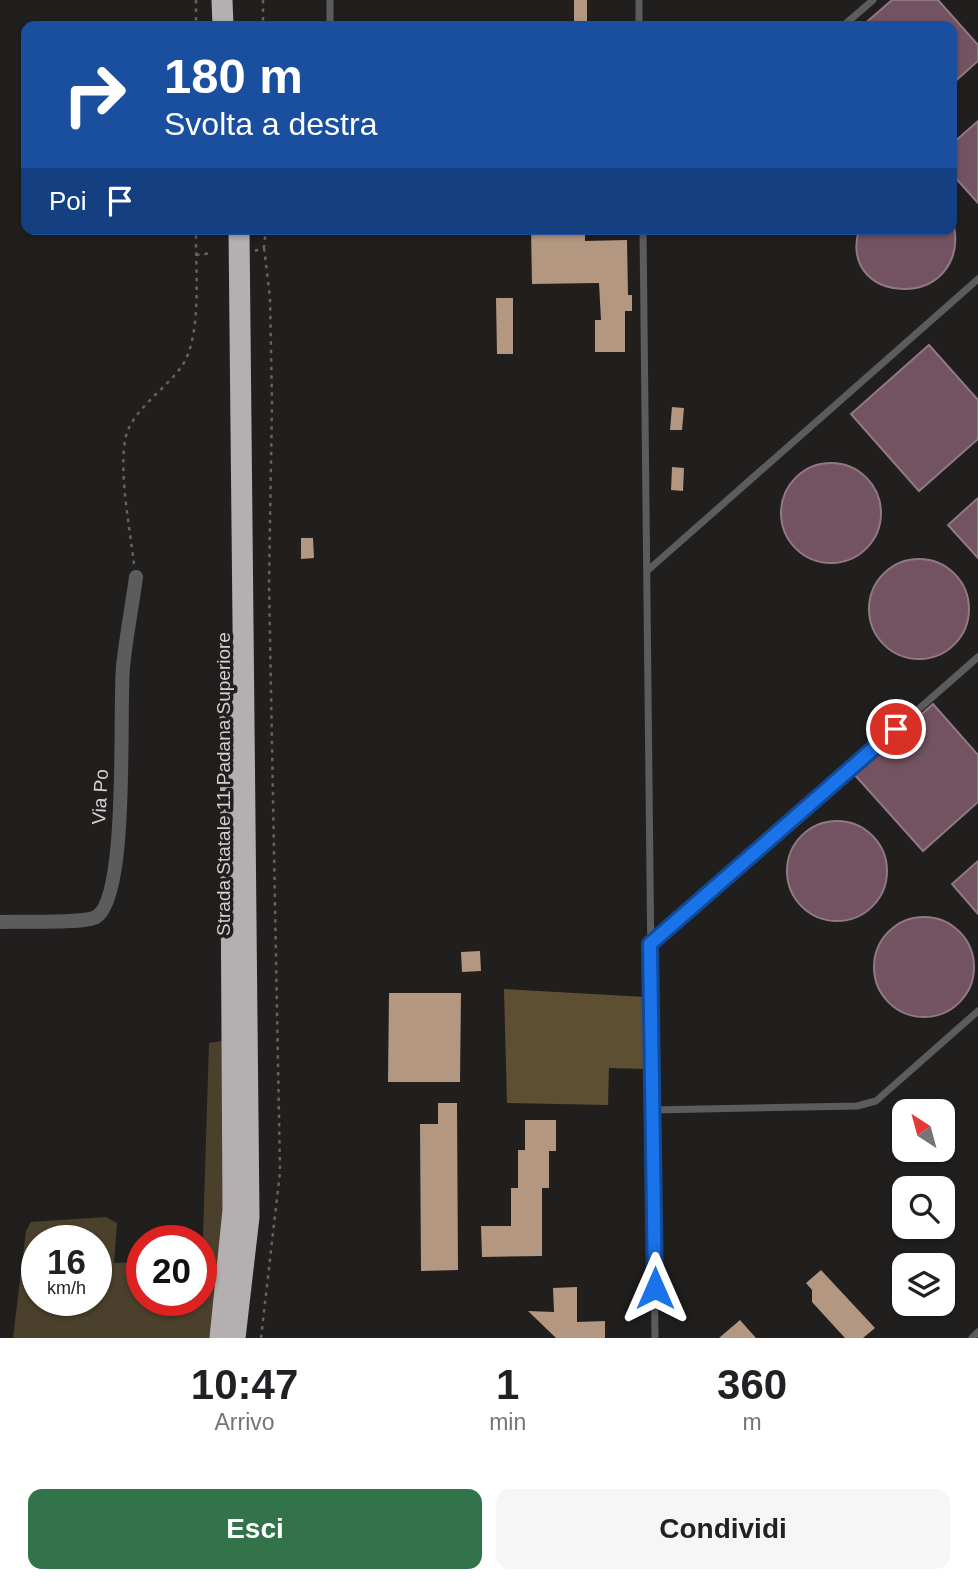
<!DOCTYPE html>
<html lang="it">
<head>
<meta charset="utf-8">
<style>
	:root { --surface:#fff; --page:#f6f6f6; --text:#202124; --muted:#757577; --accent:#32734a }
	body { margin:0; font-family:Arial,sans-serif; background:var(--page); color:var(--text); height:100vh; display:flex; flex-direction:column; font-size:26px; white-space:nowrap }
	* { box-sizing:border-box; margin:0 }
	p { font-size:23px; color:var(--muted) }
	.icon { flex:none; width:38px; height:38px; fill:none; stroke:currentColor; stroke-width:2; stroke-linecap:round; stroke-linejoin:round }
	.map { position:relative; height:1338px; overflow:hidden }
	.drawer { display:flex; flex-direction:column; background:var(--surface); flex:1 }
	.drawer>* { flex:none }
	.banner { position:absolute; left:21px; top:21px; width:936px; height:214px; border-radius:14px; box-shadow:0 2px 5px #0004; background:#1a4fa0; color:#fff; overflow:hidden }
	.needle { width:46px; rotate:324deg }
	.controls { position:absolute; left:892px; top:1099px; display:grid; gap:14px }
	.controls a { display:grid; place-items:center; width:63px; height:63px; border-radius:14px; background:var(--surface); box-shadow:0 2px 5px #0004; font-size:35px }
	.speed { position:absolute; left:21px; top:1225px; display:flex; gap:14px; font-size:35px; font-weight:700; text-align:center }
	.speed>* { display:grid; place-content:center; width:91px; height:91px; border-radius:50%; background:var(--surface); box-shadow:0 2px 5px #0004; line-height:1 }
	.speed small { font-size:18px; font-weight:400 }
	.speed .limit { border:10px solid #d22; background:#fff; color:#111 }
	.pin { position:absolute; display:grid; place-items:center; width:60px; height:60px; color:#fff; margin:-30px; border:4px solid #fff; border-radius:50%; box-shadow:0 2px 7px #0007 }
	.me { position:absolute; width:77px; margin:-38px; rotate:0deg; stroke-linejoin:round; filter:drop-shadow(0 0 5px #0008) }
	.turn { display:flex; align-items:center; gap:24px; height:147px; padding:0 28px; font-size:32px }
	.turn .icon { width:91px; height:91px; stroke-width:2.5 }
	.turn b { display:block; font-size:49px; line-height:60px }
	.then { display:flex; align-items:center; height:66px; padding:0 28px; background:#0003; gap:14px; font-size:26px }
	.eta { display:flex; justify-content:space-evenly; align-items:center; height:119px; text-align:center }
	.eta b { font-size:42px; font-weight:700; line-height:49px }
	.cta { display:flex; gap:14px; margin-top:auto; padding:14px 28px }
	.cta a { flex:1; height:80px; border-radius:14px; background:var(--accent); color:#fff; font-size:28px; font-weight:700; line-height:80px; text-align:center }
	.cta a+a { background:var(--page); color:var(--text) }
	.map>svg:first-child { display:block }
	.green { fill:#4a402c; fill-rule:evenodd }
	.forest { fill:#5e4f33 }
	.water { fill:#735361; stroke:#907983; stroke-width:2 }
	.building { fill:#b39780 }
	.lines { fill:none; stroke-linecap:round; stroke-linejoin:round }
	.path { stroke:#656262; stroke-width:2.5; stroke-dasharray:3.5 5; stroke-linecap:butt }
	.lane { stroke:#5d5c5c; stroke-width:7 }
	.street { stroke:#5d5c5c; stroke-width:14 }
	.highway { stroke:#b4b0b1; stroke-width:21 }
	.route-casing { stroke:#114b97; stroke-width:18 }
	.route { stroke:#1a73e8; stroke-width:12 }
	.labels { text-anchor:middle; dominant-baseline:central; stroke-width:7; stroke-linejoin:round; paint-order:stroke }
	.street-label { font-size:19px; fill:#d5d3d2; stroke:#211e1e }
</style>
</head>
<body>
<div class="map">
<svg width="978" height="1338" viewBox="0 0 978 1338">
	<rect width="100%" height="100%" fill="#211e1e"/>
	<path class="green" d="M 226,1040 L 223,1244 L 212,1338 L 13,1338 L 26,1231 L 31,1222 L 106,1217 L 117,1223 L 114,1263 L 142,1262 L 142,1300 L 201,1300 L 209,1043 ZM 37,1241 L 96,1241 L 96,1300 L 37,1300 Z"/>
	<path class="forest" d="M 504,989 L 645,997 L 647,1069 L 609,1068 L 608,1105 L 507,1103 Z"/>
	<path class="water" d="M 892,0 L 938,0 L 978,45 L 978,61 L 952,84 L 952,26 L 862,26 Z
		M 978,121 L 978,203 L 952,174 L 952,144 Z
		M 952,217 C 978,311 836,311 859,229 L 952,229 Z
		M 929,345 L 978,400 L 978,439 L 919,491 L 851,414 Z
		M781 513a50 50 0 1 1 100 0a50 50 0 1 1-100 0Z
		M 978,498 L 978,558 L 948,525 Z
		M869 609a50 50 0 1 1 100 0a50 50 0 1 1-100 0Z
		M 933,704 L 978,755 L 978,802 L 923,851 L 854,774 Z
		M787 871a50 50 0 1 1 100 0a50 50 0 1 1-100 0Z
		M 978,861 L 978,914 L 952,884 Z
		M874 967a50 50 0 1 1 100 0a50 50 0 1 1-100 0Z"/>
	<path class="building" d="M 574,0 L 587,0 L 587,26 L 574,26 Z
		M 531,229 L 585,229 L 585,241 L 627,240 L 628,295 L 632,295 L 632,311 L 625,311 L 625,352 L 595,352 L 595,320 L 601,320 L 599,283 L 532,284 Z
		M 496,298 L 513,298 L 513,354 L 497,354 Z
		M 672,407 L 684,408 L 682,430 L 670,430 Z
		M 672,467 L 684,468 L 683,491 L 671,490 Z
		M 301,538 L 313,538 L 314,558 L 301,559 Z
		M 480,951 L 481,971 L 462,972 L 461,952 Z
		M 389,993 L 461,993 L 460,1082 L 388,1082 Z
		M 438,1103 L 457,1103 L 458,1270 L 421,1271 L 420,1124 L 438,1124 Z
		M 525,1120 L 556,1120 L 556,1151 L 549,1151 L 549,1188 L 542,1188 L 542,1256 L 482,1257 L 481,1226 L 511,1226 L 511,1188 L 518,1188 L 518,1150 L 525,1150 Z
		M 821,1270 L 875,1328 L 863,1338 L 845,1338 L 812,1302 L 812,1290 L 806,1283 Z
		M 577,1287 L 577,1322 L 605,1321 L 605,1338 L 556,1338 L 528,1311 L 554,1312 L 553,1288 Z
		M 740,1320 L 756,1338 L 719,1338 Z"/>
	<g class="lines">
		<path class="path" d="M 196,0 L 196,26
			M 263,0 L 263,26
			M 255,251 L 264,247 L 266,229
			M 196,255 L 212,253
			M 134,564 C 130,529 118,469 126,436 C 133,409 167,388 182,366 C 203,334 195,267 196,229
			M 261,1338 L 280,1172 L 269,584 L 272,402 L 270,298 L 264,247"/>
		<path class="lane" d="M 330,0 L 330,26
			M 639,0 L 639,26
			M 843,26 L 873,0
			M 643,229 L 655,1338
			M 647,571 L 978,279
			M 651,944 L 978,657
			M 653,1110 L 857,1106 L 876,1101 L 978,1011
			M 972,1338 L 978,1332"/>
		<path class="street" d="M 0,922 C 18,921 83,924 96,917 C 129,898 119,710 123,667 C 126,637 132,607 136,577"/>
		<path class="highway" d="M 222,0 L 223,26
			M 220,1338 L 233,1210 L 230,693
			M 235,1338 L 249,1217 L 239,229"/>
	</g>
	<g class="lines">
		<g class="route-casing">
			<path id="route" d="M 655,1288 L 650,944 L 896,729"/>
		</g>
		<use href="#route" class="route"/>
	</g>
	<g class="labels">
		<g class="street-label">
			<text transform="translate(223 784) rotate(-90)">Strada Statale 11 Padana Superiore</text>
			<text transform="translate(100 797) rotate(-87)">Via Po</text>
		</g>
	</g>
</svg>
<div class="controls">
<a><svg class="needle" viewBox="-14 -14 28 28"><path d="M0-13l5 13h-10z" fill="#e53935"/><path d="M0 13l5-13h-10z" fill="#757577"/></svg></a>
<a><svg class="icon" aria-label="search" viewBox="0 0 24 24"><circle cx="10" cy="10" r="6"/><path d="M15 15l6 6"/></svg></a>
<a><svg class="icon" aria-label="layers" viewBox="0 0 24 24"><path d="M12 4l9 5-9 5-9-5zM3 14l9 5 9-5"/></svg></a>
</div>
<div class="speed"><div>16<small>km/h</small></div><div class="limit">20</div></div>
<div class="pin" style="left:896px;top:729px;background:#d93025"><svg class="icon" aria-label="arrive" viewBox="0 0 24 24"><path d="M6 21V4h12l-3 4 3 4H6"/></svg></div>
<svg class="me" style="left:655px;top:1288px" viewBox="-20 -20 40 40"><path d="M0-17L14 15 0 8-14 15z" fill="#1a73e8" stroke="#fff" stroke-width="4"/></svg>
<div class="banner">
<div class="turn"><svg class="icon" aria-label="right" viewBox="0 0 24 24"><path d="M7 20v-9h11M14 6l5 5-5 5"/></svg><div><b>180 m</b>Svolta a destra</div></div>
<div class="then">Poi<svg class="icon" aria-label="arrive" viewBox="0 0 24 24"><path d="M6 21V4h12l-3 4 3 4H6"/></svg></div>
</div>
</div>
<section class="drawer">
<div class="eta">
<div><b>10:47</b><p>Arrivo</p></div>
<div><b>1</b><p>min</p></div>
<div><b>360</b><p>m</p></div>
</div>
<div class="cta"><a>Esci</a><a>Condividi</a></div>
</section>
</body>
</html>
